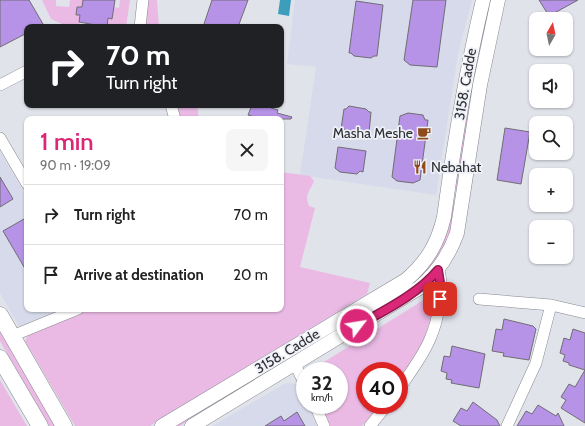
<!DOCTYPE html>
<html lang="en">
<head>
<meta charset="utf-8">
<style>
	:root { --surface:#fff; --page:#f6f6f6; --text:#222; --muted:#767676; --line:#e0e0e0; --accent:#db2777 }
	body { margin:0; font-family:Cabin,sans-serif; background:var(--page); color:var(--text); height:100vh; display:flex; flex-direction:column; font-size:15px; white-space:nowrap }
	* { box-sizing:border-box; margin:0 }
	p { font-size:13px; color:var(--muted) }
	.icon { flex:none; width:22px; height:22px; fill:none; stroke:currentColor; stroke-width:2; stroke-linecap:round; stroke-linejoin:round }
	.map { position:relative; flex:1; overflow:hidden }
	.panel { position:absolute; left:24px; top:116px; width:260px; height:196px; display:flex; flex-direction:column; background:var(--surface); border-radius:8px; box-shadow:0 1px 3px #0004 }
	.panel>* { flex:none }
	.top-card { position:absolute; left:24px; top:24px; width:260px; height:84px; border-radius:8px; box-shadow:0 1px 3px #0004; background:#202124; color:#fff; overflow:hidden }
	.needle { width:26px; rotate:9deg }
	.buttons { position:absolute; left:529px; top:12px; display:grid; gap:8px }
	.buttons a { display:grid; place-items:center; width:44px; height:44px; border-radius:8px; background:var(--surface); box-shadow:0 1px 3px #0004; font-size:20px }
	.speed { position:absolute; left:296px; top:362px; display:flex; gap:8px; font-size:20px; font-weight:700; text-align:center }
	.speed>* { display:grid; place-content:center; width:52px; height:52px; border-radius:50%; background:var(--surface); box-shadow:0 1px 3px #0004; line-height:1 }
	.speed small { font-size:10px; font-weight:400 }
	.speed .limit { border:6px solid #d22; background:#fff; color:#111 }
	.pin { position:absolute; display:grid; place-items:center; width:34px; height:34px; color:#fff; margin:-17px; border-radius:8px; box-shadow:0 2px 6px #0006 }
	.me { position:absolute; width:44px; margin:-22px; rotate:59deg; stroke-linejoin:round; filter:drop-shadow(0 0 3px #0008) }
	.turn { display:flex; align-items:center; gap:14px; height:84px; padding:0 16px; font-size:18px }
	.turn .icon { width:52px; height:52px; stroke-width:2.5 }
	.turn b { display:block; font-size:28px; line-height:34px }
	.round { display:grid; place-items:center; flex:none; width:42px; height:42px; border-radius:8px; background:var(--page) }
	.summary { display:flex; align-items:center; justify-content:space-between; height:68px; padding:0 16px }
	h1 { font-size:24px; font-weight:600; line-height:30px; color:var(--accent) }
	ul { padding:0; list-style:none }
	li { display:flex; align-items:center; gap:12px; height:60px; padding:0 16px; border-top:1px solid var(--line) }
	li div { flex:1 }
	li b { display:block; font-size:15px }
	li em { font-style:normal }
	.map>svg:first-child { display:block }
	.built { fill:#d7daea }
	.green { fill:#eabae5 }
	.water { fill:#3d9ebb }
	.building { fill:#b693e6; stroke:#706d74 }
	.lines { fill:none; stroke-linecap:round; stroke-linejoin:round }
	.minor-casing { stroke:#878890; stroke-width:12 }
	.tertiary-casing { stroke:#878890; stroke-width:15 }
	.secondary-casing { stroke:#878890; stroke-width:17 }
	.minor { stroke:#fff; stroke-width:11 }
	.tertiary { stroke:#fff; stroke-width:14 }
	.secondary { stroke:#fff; stroke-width:16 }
	.route-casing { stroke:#8e194d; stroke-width:10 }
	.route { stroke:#db2777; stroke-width:7 }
	.labels { text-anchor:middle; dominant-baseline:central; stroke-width:3.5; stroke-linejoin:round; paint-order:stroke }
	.street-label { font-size:14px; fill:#2e2f32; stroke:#eff1f9 }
	.poi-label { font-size:14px; fill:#2e2f32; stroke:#eff1f9; text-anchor:end }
</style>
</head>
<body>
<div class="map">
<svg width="585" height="426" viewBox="0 0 585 426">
	<rect width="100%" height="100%" fill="#e1e3eb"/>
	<path class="built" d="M 295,0 L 472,0 L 458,54 L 436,195 L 300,175 L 316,67 L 287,64 Z
		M 0,152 L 27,197 L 27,309 L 62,309 L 21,326 L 18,325 L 0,293 Z
		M 286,383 L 300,384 L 305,397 L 305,405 L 309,405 L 317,426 L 212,426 Z"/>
	<path class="green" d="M 42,0 L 56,0 L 56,6 L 69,7 L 70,0 L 83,0 L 82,7 L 77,7 L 76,14 L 80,15 L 79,27 L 69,27 L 51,19 Z
		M 120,0 L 130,0 L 126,27 L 107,27 L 108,18 L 112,19 L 114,7 L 119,8 Z
		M 147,0 L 157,0 L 159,27 L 144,27 Z
		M 488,0 L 492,0 L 459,189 L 455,188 L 466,102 Z
		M 175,105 L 197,105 L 199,119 L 180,119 Z
		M 281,172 L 310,176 L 314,181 C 310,192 304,193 309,206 L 315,208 L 300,267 L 370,283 L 367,294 L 150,426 L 75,426 L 25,341 L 28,335 L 90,309 L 281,309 Z
		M 452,203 L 457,204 L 451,236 L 430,271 L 406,290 L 180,426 L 172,426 L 432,261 L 446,235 Z
		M 435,293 L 431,317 L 422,345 L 399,383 L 399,371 L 365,371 L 365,405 L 381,405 L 362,426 L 329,426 L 318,405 L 339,405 L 339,371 L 311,371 L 311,370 Z
		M 0,329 L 57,426 L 49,426 L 0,341 Z
		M 0,380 L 27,426 L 0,426 Z"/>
	<path class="water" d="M 280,0 L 291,0 L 289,16 L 278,14 Z"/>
	<path class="building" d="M 0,0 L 29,0 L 43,24 L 37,27 L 27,27 L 27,33 L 0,47 Z
		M 83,0 L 115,0 L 112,19 L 108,18 L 107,27 L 79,22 L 80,15 L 76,15 L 77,7 L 82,7 Z
		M 212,0 L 248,0 L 238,27 L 203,27 Z
		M 413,0 L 446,0 L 437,67 L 410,65 L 404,60 Z
		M 539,0 L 578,0 L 549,16 Z
		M 356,1 L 383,5 L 377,56 L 374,56 L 371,58 L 354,56 L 351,53 L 349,53 Z
		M 252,105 L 269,105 L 271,108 L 278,110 L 277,113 L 292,117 L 291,119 L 254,119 L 255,117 L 248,115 Z
		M 349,106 L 366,109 L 369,112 L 371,112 L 369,133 L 341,129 L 344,109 L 346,109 Z
		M 408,113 L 423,115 L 425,120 L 428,120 L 420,180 L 413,183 L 397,181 L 392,177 L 400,116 Z
		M 505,128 L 530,132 L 521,184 L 497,180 Z
		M 338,147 L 366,151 L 363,172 L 360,171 L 357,174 L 340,172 L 335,168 Z
		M 0,177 L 13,199 L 0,207 Z
		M 24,219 L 27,225 L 27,272 L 3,231 Z
		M 504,319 L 533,326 L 536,329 L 529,360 L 503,356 L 504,353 L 492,351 L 496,329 L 502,330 Z
		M 573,329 L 585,333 L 585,423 L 561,408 L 566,400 L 561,397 L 569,384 L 575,387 L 585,370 L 569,365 L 569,363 L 563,361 L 565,355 L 560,353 L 564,338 L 570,340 Z
		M 452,346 L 485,354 L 479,388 L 451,383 L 452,380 L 446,379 L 447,373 L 441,371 L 444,356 L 450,357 Z
		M 473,402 L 497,420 L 500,426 L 461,426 L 453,421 L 461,408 L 467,411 Z
		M 538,405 L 556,416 L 558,413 L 564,426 L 517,426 L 526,411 L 532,414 Z
		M 297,412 L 305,426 L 265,426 L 281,416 L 284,421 Z"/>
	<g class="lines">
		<g class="minor-casing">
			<path id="minor" d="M 140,27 L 143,0
				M 0,85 L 27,71
				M 171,105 L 175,119
				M 0,138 L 27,184
				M 479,299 L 551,305 L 585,313
				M 12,336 L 78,309
				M 295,364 L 305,385
				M 399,389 C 410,373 423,356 430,339 C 438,321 444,289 439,270
				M 315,405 L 324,426
				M 370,426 L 387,405
				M 507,426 L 536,363 L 551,305"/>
		</g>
		<g class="tertiary-casing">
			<path id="tertiary" d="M 162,426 L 406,280 C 427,262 438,243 444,217 C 454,144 466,71 483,0
				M 192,426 L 419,288 C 437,273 449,256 457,233 L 480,85 L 498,0"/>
		</g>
		<g class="secondary-casing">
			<path id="secondary" d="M 0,315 L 64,426
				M 0,358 L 40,426"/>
		</g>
		<use href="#minor" class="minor"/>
		<use href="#tertiary" class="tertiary"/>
		<use href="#secondary" class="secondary"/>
	</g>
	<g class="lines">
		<g class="route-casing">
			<path id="route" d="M 357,326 C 385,310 418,294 438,270 L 441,289 L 440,299"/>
		</g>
		<use href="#route" class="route"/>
	</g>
	<defs>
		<g id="cafe-bare" transform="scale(1.08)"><path d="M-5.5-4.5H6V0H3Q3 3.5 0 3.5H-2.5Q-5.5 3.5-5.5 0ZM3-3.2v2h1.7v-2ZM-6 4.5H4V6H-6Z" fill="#8e4b1c" stroke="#eff1f9" stroke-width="2.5" paint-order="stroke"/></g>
		<g id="restaurant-bare" transform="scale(1.08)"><path d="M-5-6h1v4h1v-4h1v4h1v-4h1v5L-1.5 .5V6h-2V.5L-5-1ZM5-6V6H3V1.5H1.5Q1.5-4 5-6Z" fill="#8e4b1c" stroke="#eff1f9" stroke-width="2.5" paint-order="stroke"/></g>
	</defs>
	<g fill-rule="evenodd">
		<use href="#cafe-bare" x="424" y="133"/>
		<use href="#restaurant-bare" x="420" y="167"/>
	</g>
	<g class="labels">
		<g class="street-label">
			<text transform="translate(465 84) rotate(-80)">3158. Cadde</text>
			<text transform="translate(287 351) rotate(-31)">3158. Cadde</text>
		</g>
		<g class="poi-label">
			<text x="413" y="133">Masha Meshe</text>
			<text x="431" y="167" text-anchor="start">Nebahat</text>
		</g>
	</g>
</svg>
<div class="buttons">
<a><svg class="needle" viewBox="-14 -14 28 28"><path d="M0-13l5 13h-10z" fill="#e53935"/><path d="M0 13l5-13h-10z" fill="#767676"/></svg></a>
<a><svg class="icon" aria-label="sound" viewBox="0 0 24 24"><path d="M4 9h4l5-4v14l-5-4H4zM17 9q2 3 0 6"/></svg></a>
<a><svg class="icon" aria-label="search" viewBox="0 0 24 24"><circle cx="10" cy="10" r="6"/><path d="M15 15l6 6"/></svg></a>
<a>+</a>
<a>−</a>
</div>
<div class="speed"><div>32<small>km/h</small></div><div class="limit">40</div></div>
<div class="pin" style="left:440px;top:299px;background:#d93025"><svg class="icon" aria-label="arrive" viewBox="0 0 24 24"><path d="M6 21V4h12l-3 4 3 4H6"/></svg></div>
<svg class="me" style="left:357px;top:326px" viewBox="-20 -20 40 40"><circle r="17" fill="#db2777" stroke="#fff" stroke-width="3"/><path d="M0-11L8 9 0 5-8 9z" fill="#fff"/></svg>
<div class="top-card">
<div class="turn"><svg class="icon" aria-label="right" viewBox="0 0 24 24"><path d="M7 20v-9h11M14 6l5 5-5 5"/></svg><div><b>70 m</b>Turn right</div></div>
</div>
<section class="panel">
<div class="summary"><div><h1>1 min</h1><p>90 m · 19:09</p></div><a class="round"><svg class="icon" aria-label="close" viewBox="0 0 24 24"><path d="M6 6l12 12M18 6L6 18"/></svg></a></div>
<ul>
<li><svg class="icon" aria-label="right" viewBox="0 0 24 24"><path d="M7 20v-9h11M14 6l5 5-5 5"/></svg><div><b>Turn right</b></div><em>70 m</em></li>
<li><svg class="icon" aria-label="arrive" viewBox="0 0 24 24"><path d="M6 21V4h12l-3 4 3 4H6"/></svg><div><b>Arrive at destination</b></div><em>20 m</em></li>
</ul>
</section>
</div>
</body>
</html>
